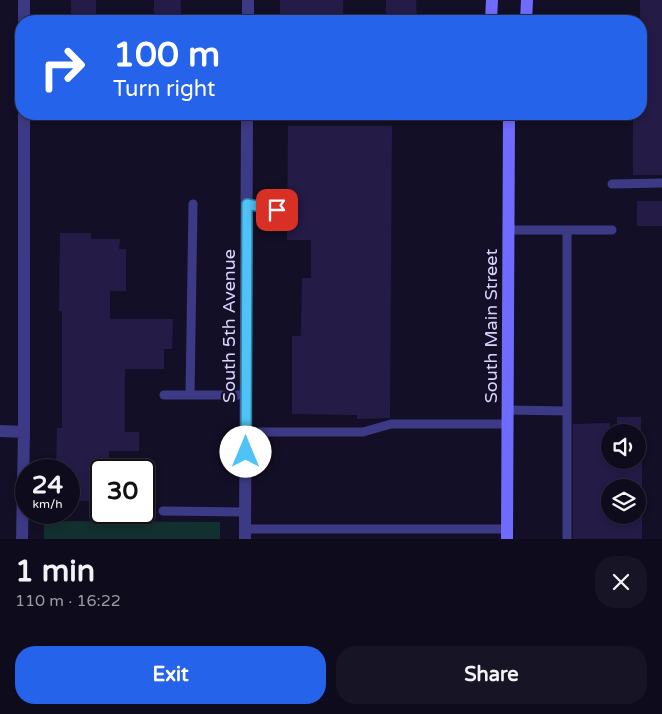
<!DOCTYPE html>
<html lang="en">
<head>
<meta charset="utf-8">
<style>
	:root { --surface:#0e0b1c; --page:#171425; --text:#f1f3f6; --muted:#9b9ba3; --line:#2e2b3b; --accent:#2563eb }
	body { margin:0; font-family:"Varela Round",sans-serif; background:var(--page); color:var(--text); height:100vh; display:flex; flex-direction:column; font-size:19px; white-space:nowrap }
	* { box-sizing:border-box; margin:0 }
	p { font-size:16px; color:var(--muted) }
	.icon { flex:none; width:28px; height:28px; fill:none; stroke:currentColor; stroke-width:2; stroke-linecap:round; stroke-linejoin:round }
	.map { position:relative; height:539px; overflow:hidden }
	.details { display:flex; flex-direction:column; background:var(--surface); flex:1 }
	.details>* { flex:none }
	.banner { position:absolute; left:15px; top:15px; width:632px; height:105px; border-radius:20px; box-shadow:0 2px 8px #0003,0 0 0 1px var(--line); background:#2563eb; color:#fff; overflow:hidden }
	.controls { position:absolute; left:601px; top:424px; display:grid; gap:10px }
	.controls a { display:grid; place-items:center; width:45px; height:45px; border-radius:50%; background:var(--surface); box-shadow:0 2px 8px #0003,0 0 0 1px var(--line); font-size:25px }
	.speed { position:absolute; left:15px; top:459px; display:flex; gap:10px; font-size:25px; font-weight:700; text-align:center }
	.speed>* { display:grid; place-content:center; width:65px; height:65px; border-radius:50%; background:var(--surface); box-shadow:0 2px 8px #0003,0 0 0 1px var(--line); line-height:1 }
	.speed small { font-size:12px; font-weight:400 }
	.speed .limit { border:2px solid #111; border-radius:8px; background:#fff; color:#111 }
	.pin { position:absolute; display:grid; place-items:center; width:42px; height:42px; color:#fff; margin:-21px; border-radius:10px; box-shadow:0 2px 8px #0006 }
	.me { position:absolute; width:55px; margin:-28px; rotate:0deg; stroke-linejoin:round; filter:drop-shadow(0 0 4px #0008) }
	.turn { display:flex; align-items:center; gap:18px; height:105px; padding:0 15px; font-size:22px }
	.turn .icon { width:65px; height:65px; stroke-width:2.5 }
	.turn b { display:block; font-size:35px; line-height:42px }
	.round { display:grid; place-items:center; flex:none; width:52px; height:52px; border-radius:20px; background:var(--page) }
	.head { display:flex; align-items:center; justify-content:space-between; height:85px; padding:0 15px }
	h1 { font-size:30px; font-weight:800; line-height:38px }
	.cta { display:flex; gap:10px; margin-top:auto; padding:10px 15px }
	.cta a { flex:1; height:58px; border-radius:20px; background:var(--accent); color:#fff; font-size:20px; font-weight:800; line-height:58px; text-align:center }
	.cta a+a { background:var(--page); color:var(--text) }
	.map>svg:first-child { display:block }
	.green { fill:#12302f }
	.building { fill:#241b47 }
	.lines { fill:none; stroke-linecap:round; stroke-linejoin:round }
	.service { stroke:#3d3a85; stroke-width:9 }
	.minor { stroke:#3d3a85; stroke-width:12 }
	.secondary { stroke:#6f6bff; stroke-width:12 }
	.route-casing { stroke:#337fa1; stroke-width:12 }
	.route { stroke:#4fc3f7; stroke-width:9 }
	.labels { text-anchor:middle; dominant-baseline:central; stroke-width:4.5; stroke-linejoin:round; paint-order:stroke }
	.street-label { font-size:18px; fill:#d9d4ff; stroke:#130f26 }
</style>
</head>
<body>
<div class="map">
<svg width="662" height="539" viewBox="0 0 662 539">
	<rect width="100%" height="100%" fill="#130f26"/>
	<path class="green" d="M 44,521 L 220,522 L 220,539 L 44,539 Z"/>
	<path class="building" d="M 71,0 L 96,0 L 96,21 L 71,21 Z
		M 154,0 L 181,0 L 181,21 L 154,21 Z
		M 280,0 L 343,0 L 343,21 L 280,21 Z
		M 386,0 L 416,0 L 417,21 L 386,21 Z
		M 640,0 L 662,0 L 662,175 L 633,175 L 633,114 L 641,114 Z
		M 288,126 L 392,126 L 390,418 L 357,419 L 357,415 L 292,414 L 292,336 L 301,336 L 302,278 L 311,278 L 311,240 L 287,240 Z
		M 637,201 L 662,201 L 662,226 L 637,226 Z
		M 60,233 L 91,233 L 91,239 L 120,239 L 119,249 L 126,249 L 126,291 L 110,291 L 110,319 L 173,319 L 172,349 L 164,349 L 164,369 L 125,369 L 125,432 L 139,432 L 139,451 L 109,451 L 109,470 L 101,470 L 101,501 L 69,501 L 69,470 L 56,470 L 57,428 L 62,428 L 62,311 L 59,311 Z
		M 617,417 L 641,417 L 641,432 L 617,432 Z
		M 610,423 L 610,460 L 642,460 L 642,488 L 610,488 L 610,515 L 642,515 L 642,539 L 573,539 L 573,424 Z"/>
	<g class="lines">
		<path class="service" d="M 612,184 L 662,183
			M 247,204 L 277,210
			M 508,230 L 612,230
			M 164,395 L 246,395
			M 190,395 L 193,204
			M 508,410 L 567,411
			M 246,432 L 363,432 L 391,424 L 507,424
			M 163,511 L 245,512
			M 245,529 L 507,529
			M 567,539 L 567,230"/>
		<path class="minor" d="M 248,0 L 248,21
			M 24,21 L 24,0
			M 0,431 L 24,432
			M 22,539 L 24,432 L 24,114
			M 245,539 L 247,114"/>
		<path class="secondary" d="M 491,21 L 492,0
			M 526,21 L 527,0
			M 507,539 L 509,114"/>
	</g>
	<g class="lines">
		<g class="route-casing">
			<path id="route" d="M 246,452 L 247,204 L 277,210"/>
		</g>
		<use href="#route" class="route"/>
	</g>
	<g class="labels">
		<g class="street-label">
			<text transform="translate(229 326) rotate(-90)">South 5th Avenue</text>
			<text transform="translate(491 326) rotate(-90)">South Main Street</text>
		</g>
	</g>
</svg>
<div class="controls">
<a><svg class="icon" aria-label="sound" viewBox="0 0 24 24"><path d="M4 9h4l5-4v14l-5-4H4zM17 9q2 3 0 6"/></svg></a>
<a><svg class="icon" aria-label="layers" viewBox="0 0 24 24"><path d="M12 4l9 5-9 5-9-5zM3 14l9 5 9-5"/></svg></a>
</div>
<div class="speed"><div>24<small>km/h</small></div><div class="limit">30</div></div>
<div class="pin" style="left:277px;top:210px;background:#d93025"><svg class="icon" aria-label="arrive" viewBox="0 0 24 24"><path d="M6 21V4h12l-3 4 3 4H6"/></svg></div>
<svg class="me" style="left:246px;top:452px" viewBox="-20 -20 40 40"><circle r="19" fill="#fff"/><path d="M0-13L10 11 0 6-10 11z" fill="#4fc3f7"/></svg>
<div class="banner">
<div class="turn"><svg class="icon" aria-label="right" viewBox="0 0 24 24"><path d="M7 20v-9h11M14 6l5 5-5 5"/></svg><div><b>100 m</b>Turn right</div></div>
</div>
</div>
<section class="details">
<div class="head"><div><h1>1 min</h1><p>110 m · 16:22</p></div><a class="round"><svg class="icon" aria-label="close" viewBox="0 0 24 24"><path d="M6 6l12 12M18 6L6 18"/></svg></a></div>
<div class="cta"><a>Exit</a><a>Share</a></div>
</section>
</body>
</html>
